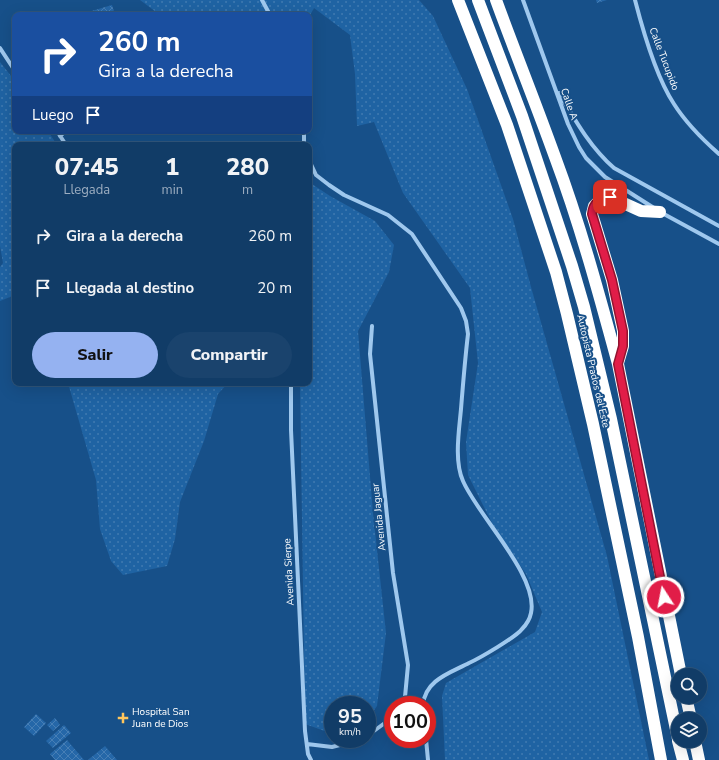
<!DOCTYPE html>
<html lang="es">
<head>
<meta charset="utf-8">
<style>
	:root { --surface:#113c67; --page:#1a436d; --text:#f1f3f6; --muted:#9cadc0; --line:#30567b; --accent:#95b2f1 }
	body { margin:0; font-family:"Nunito Sans",sans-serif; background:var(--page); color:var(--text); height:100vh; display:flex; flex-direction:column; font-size:15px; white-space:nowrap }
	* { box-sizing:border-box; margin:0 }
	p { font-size:13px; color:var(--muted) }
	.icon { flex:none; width:22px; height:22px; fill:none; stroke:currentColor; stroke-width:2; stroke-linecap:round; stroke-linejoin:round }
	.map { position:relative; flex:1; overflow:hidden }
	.panel { position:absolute; left:12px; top:142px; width:300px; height:244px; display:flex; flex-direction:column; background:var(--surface); border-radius:8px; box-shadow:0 4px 16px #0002,0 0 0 1px var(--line) }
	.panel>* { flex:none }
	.hud { position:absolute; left:12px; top:12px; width:300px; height:122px; border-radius:8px; box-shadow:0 4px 16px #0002,0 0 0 1px var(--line); background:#1a4fa0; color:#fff; overflow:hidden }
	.controls { position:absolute; left:671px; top:668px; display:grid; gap:8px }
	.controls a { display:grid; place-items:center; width:36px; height:36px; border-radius:50%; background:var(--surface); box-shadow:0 4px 16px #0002,0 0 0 1px var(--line); font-size:20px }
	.speed { position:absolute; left:324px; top:696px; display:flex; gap:8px; font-size:20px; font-weight:700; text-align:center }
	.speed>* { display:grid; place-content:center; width:52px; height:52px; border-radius:50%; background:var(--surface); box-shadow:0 4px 16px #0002,0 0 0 1px var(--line); line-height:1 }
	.speed small { font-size:10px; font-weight:400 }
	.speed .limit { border:6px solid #d22; background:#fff; color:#111 }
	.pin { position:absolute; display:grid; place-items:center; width:34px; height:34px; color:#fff; margin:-17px; border-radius:8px; box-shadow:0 2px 6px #0006 }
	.me { position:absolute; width:44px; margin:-22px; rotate:349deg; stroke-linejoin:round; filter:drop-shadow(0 0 3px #0008) }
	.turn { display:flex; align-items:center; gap:14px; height:84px; padding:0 20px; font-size:18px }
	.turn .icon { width:52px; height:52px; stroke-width:2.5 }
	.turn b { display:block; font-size:28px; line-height:34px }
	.then { display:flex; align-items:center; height:38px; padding:0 20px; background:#0003; gap:8px; font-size:15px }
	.eta { display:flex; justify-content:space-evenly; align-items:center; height:68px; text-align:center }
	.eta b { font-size:24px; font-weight:800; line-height:28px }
	.primary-button { display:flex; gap:8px; margin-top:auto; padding:8px 20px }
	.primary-button a { flex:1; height:46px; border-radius:24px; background:var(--accent); color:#111; font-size:16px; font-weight:800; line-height:46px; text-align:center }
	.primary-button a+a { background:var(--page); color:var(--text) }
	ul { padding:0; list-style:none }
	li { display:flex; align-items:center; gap:12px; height:52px; padding:0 20px }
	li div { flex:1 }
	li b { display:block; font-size:15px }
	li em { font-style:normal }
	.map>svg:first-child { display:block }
	.grass { fill:url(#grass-dots) }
	.building { fill:url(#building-cross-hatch) }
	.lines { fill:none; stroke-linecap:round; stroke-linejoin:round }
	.minor { stroke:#9fc8ee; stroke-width:4 }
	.motorway { stroke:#fff; stroke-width:12 }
	.route-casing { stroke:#92132f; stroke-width:10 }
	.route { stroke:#e11d48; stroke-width:7 }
	.poi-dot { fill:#ffc65c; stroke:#175089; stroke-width:1.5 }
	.labels { text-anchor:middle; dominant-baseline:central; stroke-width:4; stroke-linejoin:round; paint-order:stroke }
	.street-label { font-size:10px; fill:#fff; stroke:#175089 }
	.poi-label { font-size:10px; fill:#fff; stroke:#175089; text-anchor:start }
</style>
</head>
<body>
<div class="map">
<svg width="719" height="760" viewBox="0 0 719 760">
	<defs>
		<pattern id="grass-dots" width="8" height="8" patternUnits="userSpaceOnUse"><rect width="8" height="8" fill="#1f63a3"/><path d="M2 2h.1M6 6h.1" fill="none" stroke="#417ab1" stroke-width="1.8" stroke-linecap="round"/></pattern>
		<pattern id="building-cross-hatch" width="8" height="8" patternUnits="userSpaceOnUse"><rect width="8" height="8" fill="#2567a8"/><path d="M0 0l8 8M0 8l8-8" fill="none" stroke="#467eb5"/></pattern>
	</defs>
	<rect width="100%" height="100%" fill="#175089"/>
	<path class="grass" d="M 140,0 L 419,0 L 433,16 L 467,89 L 513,219 L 531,287 L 607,556 L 649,760 L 445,760 L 442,696 L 446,683 L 535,632 L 542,612 L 526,574 L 493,525 L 468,475 L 466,442 L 478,363 L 470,288 L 403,193 L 374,122 L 357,126 L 355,74 L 350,35 L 314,8 L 309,17 L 309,15 L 160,15 Z
		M 0,62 L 15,81 L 15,131 L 48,131 L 57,145 L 15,145 L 15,295 L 0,301 L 0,267 L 3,263 L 0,246 Z
		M 309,182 L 330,196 L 375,221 L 394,245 L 389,272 L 358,331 L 373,513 L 386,633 L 377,706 L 367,720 L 367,705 L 333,705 L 333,734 L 305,724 L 300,383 L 309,383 Z
		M 68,383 L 228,383 L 218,394 L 204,441 L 180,502 L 175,539 L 167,566 L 123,575 L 111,561 L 100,529 L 96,480 Z"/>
	<path class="building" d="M 596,0 L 607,0 L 597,3 Z
		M 112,5 L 115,15 L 78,15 Z
		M 36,714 L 46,723 L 34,736 L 24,727 Z
		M 55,718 L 60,725 L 53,731 L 47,725 Z
		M 64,725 L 71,733 L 53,748 L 46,741 Z
		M 67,740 L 84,760 L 55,760 L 50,754 Z
		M 105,746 L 117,760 L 88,760 Z"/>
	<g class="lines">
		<path class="minor" d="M 262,0 L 270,15
			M 523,0 L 568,124 L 579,147 L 586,158 L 605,177 L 654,208
			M 635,0 C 643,31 656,77 674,104 C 686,123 702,139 719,154
			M 0,48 L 15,71
			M 559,93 C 575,120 590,147 614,168 L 719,226
			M 57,131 L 66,145
			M 304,131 L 304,145
			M 60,136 L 66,131
			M 309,160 L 316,175 L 329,185 L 344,195 L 388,215 L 412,234 L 461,308 L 466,321 L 468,334 C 465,359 463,384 461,409 C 459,431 454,461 463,481 C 478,516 539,576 531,613 C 530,618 526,625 522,629 C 516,637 480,658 469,663 C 450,673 425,680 423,705
			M 662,213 L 719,244
			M 372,326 L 370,354 L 393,573 L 408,665 L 405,697 L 401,705
			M 291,383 L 291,430 L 305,731 L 308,754 L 311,760
			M 367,736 L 393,717
			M 426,739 L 428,760
			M 307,744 L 332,747 L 363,739"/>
		<path class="motorway" d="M 458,0 L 507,125 L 556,272 L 567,314 L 593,424 L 638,637 L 661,760
			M 478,0 L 522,116 L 572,266 L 584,307 L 611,419 L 678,739
			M 496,0 C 515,52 536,104 555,157 C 580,224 599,294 618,364 L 681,675
			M 618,363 L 623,346 L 623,331 L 612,280 L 592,214 L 594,206 L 601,199 L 610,197 L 641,211 L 660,212
			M 686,697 L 691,719
			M 678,741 L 683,760
			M 695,741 L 699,760"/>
	</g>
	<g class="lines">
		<g class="route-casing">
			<path id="route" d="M 610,197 C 600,198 593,203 592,214 L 612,280 L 623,331 L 623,346 L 618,364 L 664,597"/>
		</g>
		<use href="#route" class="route"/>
	</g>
	<path class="poi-dot" d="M121 712h4v4h4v4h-4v4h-4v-4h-4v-4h4z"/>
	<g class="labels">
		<g class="street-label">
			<text transform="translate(664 59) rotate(69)">Calle Tucupido</text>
			<text transform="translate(569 104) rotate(71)">Calle A</text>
			<text transform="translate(593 371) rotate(77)">Autopista Prados del Este</text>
			<text transform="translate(379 517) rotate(-96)">Avenida Jaguar</text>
			<text transform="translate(289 572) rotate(-93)">Avenida Sierpe</text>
		</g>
		<g class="poi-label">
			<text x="132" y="712">Hospital San<tspan x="132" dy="12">Juan de Dios</tspan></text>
		</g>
	</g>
</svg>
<div class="controls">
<a><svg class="icon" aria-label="search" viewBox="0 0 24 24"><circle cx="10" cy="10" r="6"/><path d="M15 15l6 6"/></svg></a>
<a><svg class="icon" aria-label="layers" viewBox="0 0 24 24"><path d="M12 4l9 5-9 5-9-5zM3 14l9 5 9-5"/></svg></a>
</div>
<div class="speed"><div>95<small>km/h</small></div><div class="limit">100</div></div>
<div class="pin" style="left:610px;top:197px;background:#d93025"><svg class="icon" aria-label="arrive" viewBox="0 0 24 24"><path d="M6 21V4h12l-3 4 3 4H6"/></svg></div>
<svg class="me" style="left:664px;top:597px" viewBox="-20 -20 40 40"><circle r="17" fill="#e11d48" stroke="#fff" stroke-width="3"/><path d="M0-11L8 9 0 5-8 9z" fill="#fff"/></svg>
<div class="hud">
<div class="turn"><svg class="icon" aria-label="right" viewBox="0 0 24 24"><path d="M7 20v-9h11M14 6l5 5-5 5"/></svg><div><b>260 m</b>Gira a la derecha</div></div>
<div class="then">Luego<svg class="icon" aria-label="arrive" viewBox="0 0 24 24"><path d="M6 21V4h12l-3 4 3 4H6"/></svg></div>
</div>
<section class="panel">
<div class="eta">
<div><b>07:45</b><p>Llegada</p></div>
<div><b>1</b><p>min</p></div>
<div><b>280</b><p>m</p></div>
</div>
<ul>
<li><svg class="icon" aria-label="right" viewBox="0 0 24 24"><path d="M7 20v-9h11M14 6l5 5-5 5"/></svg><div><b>Gira a la derecha</b></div><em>260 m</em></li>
<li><svg class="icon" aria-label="arrive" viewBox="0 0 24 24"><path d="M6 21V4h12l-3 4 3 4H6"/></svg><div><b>Llegada al destino</b></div><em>20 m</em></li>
</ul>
<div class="primary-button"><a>Salir</a><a>Compartir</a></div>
</section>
</div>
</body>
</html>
